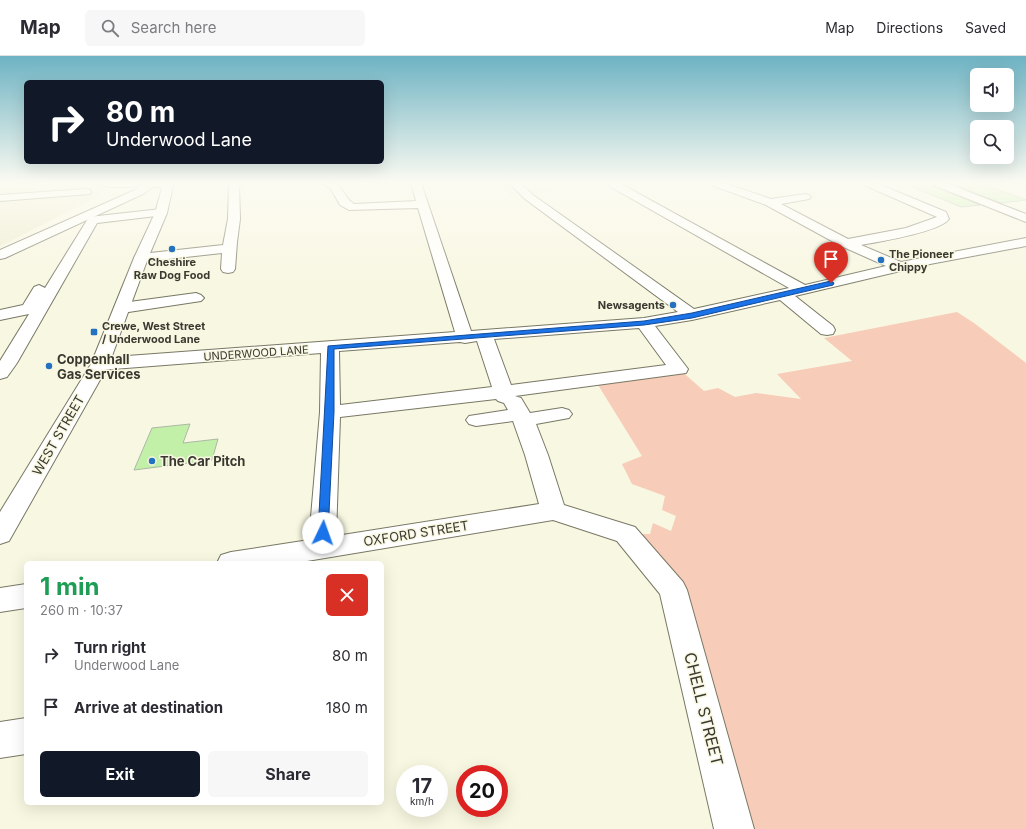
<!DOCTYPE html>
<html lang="en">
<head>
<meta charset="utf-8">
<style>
	:root { --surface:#fff; --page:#f7f7f7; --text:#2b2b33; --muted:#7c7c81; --line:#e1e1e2; --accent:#111827 }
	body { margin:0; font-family:Inter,sans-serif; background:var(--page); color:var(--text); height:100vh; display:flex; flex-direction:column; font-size:15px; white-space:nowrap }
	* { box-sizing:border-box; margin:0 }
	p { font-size:13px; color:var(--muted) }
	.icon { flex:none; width:22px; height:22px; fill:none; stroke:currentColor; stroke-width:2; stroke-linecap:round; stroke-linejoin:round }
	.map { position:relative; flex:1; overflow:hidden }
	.sheet { position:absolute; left:24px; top:505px; width:360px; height:244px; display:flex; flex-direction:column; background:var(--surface); border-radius:6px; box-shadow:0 4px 16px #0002 }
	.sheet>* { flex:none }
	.banner { position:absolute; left:24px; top:24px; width:360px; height:84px; border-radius:6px; box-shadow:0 4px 16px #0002; background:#111827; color:#fff; overflow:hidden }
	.tools { position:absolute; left:970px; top:12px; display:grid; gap:8px }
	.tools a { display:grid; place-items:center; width:44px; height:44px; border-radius:6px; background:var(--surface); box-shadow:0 4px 16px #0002; font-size:20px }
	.speed { position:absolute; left:396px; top:709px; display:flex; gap:8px; font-size:20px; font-weight:700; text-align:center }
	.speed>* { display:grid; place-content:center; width:52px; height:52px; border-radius:50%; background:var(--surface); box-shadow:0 4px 16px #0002; line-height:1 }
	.speed small { font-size:10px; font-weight:400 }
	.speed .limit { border:6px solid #d22; background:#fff; color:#111 }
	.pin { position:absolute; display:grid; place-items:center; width:34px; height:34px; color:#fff; margin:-41px -17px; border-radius:50% 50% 50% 0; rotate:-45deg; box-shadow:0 0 4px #0007 }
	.pin .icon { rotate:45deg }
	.me { position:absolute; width:44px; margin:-22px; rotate:3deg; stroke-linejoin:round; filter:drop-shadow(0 0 3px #0008) }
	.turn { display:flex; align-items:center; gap:14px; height:84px; padding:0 16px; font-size:18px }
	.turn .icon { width:52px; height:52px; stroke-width:2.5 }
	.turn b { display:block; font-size:28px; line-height:34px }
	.round { display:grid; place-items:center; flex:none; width:42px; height:42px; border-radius:6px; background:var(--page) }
	.summary { display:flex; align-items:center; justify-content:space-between; height:68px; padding:0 16px }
	h1 { font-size:24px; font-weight:700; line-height:30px; color:#1e9e55 }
	.primary-button { display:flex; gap:8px; margin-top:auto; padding:8px 16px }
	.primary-button a { flex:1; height:46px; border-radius:6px; background:var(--accent); color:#fff; font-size:16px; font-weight:700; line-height:46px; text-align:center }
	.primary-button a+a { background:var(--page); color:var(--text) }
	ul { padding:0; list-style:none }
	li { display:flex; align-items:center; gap:12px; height:52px; padding:0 16px }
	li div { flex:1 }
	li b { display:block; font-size:15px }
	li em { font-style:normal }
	header { display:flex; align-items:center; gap:24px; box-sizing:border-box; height:56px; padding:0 20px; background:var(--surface); border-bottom:1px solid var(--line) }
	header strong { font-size:19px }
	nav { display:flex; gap:22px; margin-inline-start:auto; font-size:14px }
	.search { width:280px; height:36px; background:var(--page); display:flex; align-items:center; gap:10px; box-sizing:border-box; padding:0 14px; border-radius:6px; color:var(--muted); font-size:15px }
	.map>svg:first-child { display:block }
	.built { fill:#eeedd0 }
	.green { fill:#f7ccb9 }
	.building { fill:#c3f0a9; stroke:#acb8a6 }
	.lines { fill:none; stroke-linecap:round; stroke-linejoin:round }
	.minor-casing { stroke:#797865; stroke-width:2 }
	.major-casing { stroke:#797865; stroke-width:2 }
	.minor { fill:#fff; fill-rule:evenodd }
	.major { fill:#fff; fill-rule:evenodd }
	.route { fill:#1a73e8; stroke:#114b97 }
	.poi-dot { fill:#2371c0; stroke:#f8f7e1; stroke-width:1.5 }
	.labels { text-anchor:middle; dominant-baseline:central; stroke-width:3; stroke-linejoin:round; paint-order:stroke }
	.far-poi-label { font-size:11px; font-weight:bold; fill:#3a3931; stroke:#f8f7e1; text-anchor:start }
	.far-street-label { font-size:11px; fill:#3a3931; stroke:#f8f7e1 }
	.poi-label { font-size:13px; font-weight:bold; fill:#3a3931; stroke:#f8f7e1; text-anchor:start }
	.street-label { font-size:13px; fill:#3a3931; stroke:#f8f7e1 }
	.near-street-label { font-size:16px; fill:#3a3931; stroke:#f8f7e1 }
</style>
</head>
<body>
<header>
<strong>Map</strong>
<div class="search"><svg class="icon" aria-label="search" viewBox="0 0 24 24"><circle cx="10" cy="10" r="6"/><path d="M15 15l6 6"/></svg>Search here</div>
<nav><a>Map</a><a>Directions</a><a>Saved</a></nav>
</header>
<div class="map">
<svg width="1026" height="773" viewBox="0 0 1026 773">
	<rect width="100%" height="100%" fill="#f8f7e1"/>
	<path class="built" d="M 24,127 L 107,131 L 108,133 L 90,145 L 0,190 L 0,132 L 11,132 Z
		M 496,127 L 604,127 L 597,130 L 511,140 Z"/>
	<path class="green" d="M 957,256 L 974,267 L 1026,307 L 1026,773 L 734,773 L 673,534 L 626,478 L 650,478 L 653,467 L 671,475 L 676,460 L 662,454 L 665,440 L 632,428 L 622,408 L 642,400 L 595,324 L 679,313 L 704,335 L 718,332 L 735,341 L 756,337 L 801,343 L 777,318 L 852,305 L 824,282 Z"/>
	<path class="building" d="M 903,127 L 931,127 L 932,130 L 980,149 L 961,151 Z
		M 950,127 L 979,127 L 1026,144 L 1001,147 Z
		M 190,368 L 183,387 L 218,383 L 212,404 L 134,414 L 152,372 Z"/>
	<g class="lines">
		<g class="minor-casing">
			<path id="minor" d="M 98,127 L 138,127 L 139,128 C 135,133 102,132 98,127 Z
				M 229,127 L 239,127 L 240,163 L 237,186 L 235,213 L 233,216 L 228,217 L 223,216 L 221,213 L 222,197 L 141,206 L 136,205 L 134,202 L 136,199 L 141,198 L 223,189 L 228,163 Z
				M 322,127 L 338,128 L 349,144 L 354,148 L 416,145 L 411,127 L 421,127 L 471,275 L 644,262 L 678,256 L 525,143 L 509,127 L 520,127 L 533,139 L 694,253 L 789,232 L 611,131 L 610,129 L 611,127 L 622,127 L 621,128 L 805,229 L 886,210 L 841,190 L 766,149 L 711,129 L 710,127 L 724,127 L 771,143 L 805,138 L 809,139 L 811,141 L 809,143 L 781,148 L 848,183 L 906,172 L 937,161 L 864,129 L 863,127 L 876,127 L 946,156 L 949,163 C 940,176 878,186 861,189 L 901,206 L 1026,182 L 1026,190 L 930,208 L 795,240 L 833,270 L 835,274 L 833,278 L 827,279 L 821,278 L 780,244 L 692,264 L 655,270 L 688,313 L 686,317 L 515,340 L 521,342 L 530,357 L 562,352 L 569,354 L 572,358 L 569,362 L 536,368 L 548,399 L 564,449 L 635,471 L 683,526 L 687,534 L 754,773 L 714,773 L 660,538 L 617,485 L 553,464 L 295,507 L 217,507 L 221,499 L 231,496 L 309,484 L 320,356 L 321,297 L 100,314 L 93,312 L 91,308 L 93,304 L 100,302 L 455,276 L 418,152 L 349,154 L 340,149 L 331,133 ZM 639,272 L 666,309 L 511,329 L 494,283 ZM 477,285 L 492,331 L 340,349 L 339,295 L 460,286 L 465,287 ZM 496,343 L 498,345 L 504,347 L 508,354 L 469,360 L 466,364 L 469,368 L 476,370 L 513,365 L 525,399 L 539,448 L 336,480 L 340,361 Z
				M 932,127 L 946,127 L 1026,158 L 1026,166 L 933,129 Z
				M 86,133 L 90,134 L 91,136 L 90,138 L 0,145 L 0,139 Z
				M 161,153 L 165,155 L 167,157 L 165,159 L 97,167 L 17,307 L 7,321 L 0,323 L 0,305 L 29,258 L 0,264 L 0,254 L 23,249 L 34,231 L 39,229 L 45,232 L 89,161 Z
				M 196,237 L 201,239 L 204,242 L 201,245 L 122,257 L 116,255 L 114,252 L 116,249 L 122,247 Z
				M 26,528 L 26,552 L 0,556 L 0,532 Z
				M 26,662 L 26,698 L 0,702 L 0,666 Z"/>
		</g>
		<g class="major-casing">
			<path id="major" d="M 145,127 L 168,127 L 173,130 L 167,157 L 148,202 L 109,308 L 9,485 L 0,488 L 0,456 L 91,308 L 134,202 L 155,157 L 162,132 L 154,130 L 143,138 L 5,202 L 0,203 L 0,194 L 135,134 Z"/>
		</g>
		<use href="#minor" class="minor"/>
		<use href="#major" class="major"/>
	</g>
	<linearGradient id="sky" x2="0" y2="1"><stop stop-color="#6eb3c3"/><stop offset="0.54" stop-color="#fcfbf2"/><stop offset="1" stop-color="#fcfbf2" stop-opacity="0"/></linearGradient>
	<rect width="1026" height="235" fill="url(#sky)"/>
	<path class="route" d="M 831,225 L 834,227 L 833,229 L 692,262 L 644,269 L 334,293 L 334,356 L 328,477 L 327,480 L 319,480 L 318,477 L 328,290 L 644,265 L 692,257 Z"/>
	<g class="poi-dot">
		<circle cx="172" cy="193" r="4"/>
		<circle cx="881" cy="204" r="4"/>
		<circle cx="673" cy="249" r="4"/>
		<rect x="90" y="272" width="8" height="8" rx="2"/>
		<circle cx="49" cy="310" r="4"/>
		<circle cx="152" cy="405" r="4"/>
	</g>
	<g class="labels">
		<g class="far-poi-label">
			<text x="889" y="198">The Pioneer<tspan x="889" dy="13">Chippy</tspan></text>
			<text x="172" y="206" text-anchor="middle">Cheshire<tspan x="172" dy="13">Raw Dog Food</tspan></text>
			<text x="665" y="249" text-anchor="end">Newsagents</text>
			<text x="102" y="270">Crewe, West Street<tspan x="102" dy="13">/ Underwood Lane</tspan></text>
		</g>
		<g class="far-street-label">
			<text transform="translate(256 297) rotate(-4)">UNDERWOOD LANE</text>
		</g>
		<g class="poi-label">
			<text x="57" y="303">Coppenhall<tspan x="57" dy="15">Gas Services</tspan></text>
			<text x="160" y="405">The Car Pitch</text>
		</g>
		<g class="street-label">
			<text transform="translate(58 379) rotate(-60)">WEST STREET</text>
			<text transform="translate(416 477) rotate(-9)">OXFORD STREET</text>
		</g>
		<g class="near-street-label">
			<text transform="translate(704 653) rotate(76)">CHELL STREET</text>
		</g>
	</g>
</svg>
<div class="tools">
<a><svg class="icon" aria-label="sound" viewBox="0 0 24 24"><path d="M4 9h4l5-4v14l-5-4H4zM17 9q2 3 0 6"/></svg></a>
<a><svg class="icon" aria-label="search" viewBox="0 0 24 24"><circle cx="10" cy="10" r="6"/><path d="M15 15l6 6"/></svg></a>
</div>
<div class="speed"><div>17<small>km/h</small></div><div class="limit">20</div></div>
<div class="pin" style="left:831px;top:227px;background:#d93025"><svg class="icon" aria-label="arrive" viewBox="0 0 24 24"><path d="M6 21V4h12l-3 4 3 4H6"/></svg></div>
<svg class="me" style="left:323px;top:477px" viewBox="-20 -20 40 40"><circle r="19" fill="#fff"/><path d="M0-13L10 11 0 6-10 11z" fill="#1a73e8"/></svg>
<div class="banner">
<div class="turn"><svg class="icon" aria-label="right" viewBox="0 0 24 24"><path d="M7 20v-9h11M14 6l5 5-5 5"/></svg><div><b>80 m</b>Underwood Lane</div></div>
</div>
<section class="sheet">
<div class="summary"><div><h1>1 min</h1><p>260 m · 10:37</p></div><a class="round" style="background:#d93025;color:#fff"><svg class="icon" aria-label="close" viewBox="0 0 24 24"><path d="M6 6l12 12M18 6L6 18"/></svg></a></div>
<ul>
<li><svg class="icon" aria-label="right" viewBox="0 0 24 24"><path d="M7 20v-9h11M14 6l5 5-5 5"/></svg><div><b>Turn right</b><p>Underwood Lane</p></div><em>80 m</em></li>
<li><svg class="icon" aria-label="arrive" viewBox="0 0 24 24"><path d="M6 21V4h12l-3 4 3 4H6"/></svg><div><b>Arrive at destination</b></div><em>180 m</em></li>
</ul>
<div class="primary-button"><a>Exit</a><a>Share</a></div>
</section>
</div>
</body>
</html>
